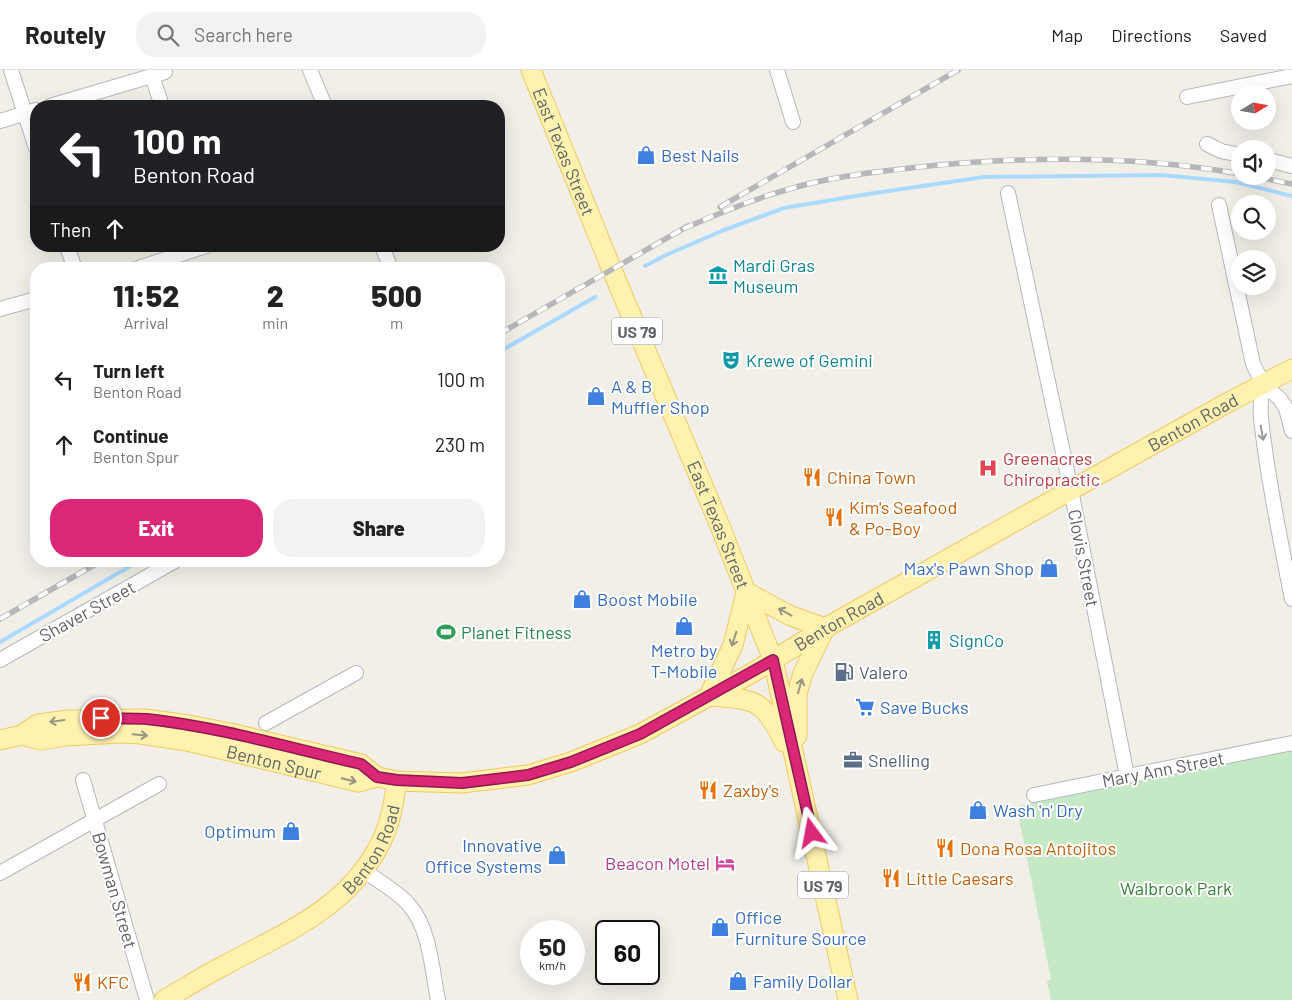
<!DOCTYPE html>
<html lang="en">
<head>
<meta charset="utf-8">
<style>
	:root { --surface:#fff; --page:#f2f2f2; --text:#222; --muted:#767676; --line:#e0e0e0; --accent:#db2777 }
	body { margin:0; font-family:Barlow,sans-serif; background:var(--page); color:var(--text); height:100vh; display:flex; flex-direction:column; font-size:19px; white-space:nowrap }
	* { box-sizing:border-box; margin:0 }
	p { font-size:16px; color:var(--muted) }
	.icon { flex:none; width:28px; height:28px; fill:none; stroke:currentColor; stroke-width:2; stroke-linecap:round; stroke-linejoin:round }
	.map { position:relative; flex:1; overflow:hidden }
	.drawer { position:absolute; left:30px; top:192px; width:475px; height:305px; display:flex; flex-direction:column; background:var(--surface); border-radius:20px; box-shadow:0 5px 20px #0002 }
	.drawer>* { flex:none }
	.top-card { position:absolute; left:30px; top:30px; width:475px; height:152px; border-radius:20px; box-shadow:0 5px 20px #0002; background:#202124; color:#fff; overflow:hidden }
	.needle { width:32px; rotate:79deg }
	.controls { position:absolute; left:1231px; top:15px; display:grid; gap:10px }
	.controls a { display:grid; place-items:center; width:45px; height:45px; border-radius:50%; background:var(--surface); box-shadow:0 5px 20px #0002; font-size:25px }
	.speed { position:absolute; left:520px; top:850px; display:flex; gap:10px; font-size:25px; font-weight:700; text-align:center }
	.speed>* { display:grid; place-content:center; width:65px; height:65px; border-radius:50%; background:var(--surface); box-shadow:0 5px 20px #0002; line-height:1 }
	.speed small { font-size:12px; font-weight:400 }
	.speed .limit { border:2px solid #111; border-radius:8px; background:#fff; color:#111 }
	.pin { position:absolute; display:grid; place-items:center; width:42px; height:42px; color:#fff; margin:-21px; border:2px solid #fff; border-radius:50%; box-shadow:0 1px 5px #0007 }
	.me { position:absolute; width:55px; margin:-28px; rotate:347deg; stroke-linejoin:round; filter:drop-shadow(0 0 4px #0008) }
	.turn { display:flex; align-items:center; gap:18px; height:105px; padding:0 20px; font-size:22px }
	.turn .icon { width:65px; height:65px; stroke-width:2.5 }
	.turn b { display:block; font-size:35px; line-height:42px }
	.then { display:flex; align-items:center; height:48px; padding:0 20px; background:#0003; gap:10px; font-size:19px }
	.eta { display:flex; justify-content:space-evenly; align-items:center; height:85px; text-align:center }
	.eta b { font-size:30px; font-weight:800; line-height:35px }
	.button { display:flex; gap:10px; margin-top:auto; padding:10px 20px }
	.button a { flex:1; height:58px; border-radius:20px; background:var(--accent); color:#fff; font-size:20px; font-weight:800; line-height:58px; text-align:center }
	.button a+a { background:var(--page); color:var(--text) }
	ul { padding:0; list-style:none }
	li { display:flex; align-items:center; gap:15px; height:65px; padding:0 20px }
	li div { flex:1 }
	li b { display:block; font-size:19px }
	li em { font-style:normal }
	header { display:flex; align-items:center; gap:30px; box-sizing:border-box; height:70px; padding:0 25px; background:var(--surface); border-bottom:1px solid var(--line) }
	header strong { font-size:24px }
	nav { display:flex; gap:28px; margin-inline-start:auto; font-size:18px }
	.search { width:350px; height:45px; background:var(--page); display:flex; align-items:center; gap:12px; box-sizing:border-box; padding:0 18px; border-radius:20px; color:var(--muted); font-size:19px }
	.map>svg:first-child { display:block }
	.green { fill:#c5e8c5 }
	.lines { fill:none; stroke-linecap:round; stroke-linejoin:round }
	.stream { stroke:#aadaff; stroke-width:4 }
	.minor-casing { stroke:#b5b8bc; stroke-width:16 }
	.major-casing { stroke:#f2c960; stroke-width:21 }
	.minor { stroke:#fff; stroke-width:14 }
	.major { stroke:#fff2af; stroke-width:19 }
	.rail-casing { stroke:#b6b7b8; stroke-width:5.5 }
	.rail { stroke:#fff; stroke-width:4; stroke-dasharray:11; stroke-linecap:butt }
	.oneway { stroke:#979a9d }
	.oneway2 { stroke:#979581 }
	.route-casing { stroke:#8e194d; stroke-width:12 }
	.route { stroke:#db2777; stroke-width:9 }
	.labels { text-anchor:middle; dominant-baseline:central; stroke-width:4; stroke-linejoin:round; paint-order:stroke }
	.shield { fill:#fff; stroke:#8f9295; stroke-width:1 }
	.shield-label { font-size:16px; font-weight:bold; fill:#5f6368 }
	.street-label { font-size:18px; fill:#5f6368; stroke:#fff }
	.shop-label { font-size:18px; fill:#366cbe; stroke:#fff; text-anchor:start }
	.culture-label { font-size:18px; fill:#0d838f; stroke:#fff; text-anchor:start }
	.health-label { font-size:18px; fill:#be3a42; stroke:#fff; text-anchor:start }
	.food-label { font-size:18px; fill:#c56008; stroke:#fff; text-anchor:start }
	.leisure-label { font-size:18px; fill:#27864d; stroke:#fff; text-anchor:start }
	.service-label { font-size:18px; fill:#4e5e75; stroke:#fff; text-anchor:start }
	.hotel-label { font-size:18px; fill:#b23c85; stroke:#fff; text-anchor:end }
	.park-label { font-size:18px; fill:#348238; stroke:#fff }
</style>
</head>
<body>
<header>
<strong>Routely</strong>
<div class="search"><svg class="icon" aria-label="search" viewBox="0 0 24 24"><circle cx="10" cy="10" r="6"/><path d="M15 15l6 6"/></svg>Search here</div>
<nav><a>Map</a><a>Directions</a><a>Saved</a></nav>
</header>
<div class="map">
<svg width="1292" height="930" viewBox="0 0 1292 930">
	<rect width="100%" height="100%" fill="#f1efe8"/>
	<path class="green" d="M 1292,680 L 1292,930 L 1051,930 L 1047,911 L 1051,909 L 1019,748 L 1018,736 Z"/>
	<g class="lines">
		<path class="stream" d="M 645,196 L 666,185 L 724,160 L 784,138 L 868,124 L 984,107 L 1161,105 L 1236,112 L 1292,126
			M 499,282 L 595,227
			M 0,572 L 139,491"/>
		<g class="minor-casing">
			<path id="minor" d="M 11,0 L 36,78
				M 310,0 L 325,36
				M 777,0 L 793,52
				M 152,6 L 162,36
				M 1187,27 L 1292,6
				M 50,36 L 165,2
				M 0,51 L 36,40
				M 1207,74 L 1221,81 L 1240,85
				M 1268,90 L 1292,96
				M 1008,123 L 1071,420 L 1127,706
				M 1219,135 L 1253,294 L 1263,314 L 1280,329 L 1286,338 L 1292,361
				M 67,176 L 75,199
				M 382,176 L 391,199
				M 135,199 L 206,176
				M 0,239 L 36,229
				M 1263,314 C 1258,339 1262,356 1265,380 C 1272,430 1282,479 1292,529
				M 0,590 L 175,491
				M 266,653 L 356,603
				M 83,710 L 147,930
				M 1034,725 L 1292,673
				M 363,800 C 378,811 397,821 409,835 C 430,858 432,900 438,930
				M 0,803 L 159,714"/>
		</g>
		<g class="major-casing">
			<g id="major">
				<path id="s1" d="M 531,0 L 612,200 L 720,456 L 773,590 L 848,930"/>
				<path d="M 746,522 L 791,546 L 825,558"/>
				<path d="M 709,626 C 755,630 762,627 784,672"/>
				<path d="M 709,626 L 733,575 L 746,522"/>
				<path id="s2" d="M 22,665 L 41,670 L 66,666 L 120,663 L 141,664 L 187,671 L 358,712 L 377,707 L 397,711 L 462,713 L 528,705 L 571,692 L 640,664 L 752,603 L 825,558 L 1071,420 L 1227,333 L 1292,299"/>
				<path d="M 797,666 L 797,624 L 803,603 L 825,558"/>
				<path d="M 0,670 L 22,665 L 38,654 L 68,650 L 145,649 L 189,655 L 230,663 L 361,694 L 377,707"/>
				<path id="s3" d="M 164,930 C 185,918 205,905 227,894 C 288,861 350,837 382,770 C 391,751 394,731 397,711"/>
			</g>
		</g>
		<use href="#minor" class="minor"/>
		<use href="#major" class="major"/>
		<g class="rail-casing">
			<path id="rail" d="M 1252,106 L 1292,114
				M 720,137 L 958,0
				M 683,159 C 719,143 755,128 793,118 C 834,106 877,102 919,97 C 1026,86 1134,85 1240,104
				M 499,264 L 688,156
				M 0,549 L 101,491"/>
		</g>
		<use href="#rail" class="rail"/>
	</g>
	<defs><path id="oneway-shaft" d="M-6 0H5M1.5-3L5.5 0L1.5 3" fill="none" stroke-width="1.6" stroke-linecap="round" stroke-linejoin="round" transform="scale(1.25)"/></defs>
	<use class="oneway" href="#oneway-shaft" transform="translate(1262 363) rotate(80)"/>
	<g class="oneway2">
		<use href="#oneway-shaft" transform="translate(785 542) rotate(-151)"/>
		<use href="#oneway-shaft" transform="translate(734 569) rotate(108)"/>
		<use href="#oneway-shaft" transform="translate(800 616) rotate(-74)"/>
		<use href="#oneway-shaft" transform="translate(57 651) rotate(172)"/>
		<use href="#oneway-shaft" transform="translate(140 665) rotate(5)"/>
		<use href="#oneway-shaft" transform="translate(349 710) rotate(13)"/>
	</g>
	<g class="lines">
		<g class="route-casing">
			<path id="route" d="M 101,648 C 117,649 132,648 147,649 C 220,657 290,678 361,694 L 377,707 L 397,710 L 462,713 L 528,705 L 571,692 L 640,664 L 773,590 L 812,763"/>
		</g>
		<use href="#route" class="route"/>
	</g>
	<defs>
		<g id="shop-bare" transform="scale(1.5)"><path d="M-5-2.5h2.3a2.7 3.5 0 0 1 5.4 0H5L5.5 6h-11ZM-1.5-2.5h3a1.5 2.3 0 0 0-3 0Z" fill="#3f7fe0" stroke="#fff" stroke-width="2.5" paint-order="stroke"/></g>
		<g id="museum-bare" transform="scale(1.5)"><path d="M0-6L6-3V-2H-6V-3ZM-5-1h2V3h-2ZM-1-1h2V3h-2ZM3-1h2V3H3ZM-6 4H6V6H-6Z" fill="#0f9aa8" stroke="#fff" stroke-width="2.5" paint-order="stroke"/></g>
		<g id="theatre-bare" transform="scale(1.5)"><path d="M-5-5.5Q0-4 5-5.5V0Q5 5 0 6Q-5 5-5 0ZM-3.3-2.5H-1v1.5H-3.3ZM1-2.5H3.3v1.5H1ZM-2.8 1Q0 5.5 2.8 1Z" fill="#0f9aa8" stroke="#fff" stroke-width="2.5" paint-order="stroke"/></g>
		<g id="hospital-bare" transform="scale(1.5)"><path d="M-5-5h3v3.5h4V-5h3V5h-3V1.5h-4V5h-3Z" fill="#e0444e" stroke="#fff" stroke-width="2.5" paint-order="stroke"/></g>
		<g id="restaurant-bare" transform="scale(1.5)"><path d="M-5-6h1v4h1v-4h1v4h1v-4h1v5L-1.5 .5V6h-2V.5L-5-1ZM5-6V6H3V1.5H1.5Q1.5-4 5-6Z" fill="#e8710a" stroke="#fff" stroke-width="2.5" paint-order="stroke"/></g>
		<g id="stadium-bare" transform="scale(1.5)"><path d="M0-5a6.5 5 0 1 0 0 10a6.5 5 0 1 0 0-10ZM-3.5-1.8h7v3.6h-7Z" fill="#2e9e5b" stroke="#fff" stroke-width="2.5" paint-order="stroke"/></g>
		<g id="building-bare" transform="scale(1.5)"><path d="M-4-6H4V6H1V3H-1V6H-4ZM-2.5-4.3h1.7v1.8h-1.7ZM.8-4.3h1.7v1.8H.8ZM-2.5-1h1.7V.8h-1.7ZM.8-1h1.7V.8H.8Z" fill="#0f9aa8" stroke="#fff" stroke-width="2.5" paint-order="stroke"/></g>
		<g id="fuel-bare" transform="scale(1.5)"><path d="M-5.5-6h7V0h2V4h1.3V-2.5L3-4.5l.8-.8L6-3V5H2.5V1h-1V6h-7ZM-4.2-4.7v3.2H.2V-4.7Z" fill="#5c6f8a" stroke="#fff" stroke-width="2.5" paint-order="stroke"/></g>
		<g id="supermarket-bare" transform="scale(1.5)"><path d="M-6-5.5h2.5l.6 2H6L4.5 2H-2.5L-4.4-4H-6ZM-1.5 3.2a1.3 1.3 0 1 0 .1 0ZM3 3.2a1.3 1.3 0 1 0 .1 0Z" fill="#3f7fe0" stroke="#fff" stroke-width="2.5" paint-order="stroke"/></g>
		<g id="office-bare" transform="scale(1.5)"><path d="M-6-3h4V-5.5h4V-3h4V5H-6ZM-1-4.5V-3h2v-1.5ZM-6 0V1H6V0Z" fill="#5c6f8a" stroke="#fff" stroke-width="2.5" paint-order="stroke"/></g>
		<g id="hotel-bare" transform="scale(1.5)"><path d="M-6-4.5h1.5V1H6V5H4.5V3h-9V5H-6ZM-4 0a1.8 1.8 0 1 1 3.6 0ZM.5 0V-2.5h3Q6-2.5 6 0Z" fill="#d1479c" stroke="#fff" stroke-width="2.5" paint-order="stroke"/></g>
	</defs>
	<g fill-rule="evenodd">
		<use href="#shop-bare" x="646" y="85"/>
		<use href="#museum-bare" x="718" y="205"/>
		<use href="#theatre-bare" x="731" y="290"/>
		<use href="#shop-bare" x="596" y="326"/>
		<use href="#hospital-bare" x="988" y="398"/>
		<use href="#restaurant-bare" x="812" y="407"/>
		<use href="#restaurant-bare" x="834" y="447"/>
		<use href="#shop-bare" x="1049" y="498"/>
		<use href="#shop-bare" x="582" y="529"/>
		<use href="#shop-bare" x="684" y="556"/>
		<use href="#stadium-bare" x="446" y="562"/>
		<use href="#building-bare" x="934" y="570"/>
		<use href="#fuel-bare" x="844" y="602"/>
		<use href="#supermarket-bare" x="865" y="637"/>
		<use href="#office-bare" x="853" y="690"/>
		<use href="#restaurant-bare" x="708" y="720"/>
		<use href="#shop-bare" x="978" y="740"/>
		<use href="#shop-bare" x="291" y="761"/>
		<use href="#restaurant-bare" x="945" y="778"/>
		<use href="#shop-bare" x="557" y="785"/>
		<use href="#hotel-bare" x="725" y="793"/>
		<use href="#restaurant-bare" x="891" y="808"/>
		<use href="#shop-bare" x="720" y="857"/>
		<use href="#shop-bare" x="738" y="911"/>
		<use href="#restaurant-bare" x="82" y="912"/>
	</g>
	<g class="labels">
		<g class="shield">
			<rect x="612" y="247.5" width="50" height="27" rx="4"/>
			<rect x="798" y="801.5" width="50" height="27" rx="4"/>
		</g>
		<g class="shield-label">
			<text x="637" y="261">US 79</text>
			<text x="823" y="815">US 79</text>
		</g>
		<g class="street-label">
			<text stroke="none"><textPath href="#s1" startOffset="88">East Texas Street</textPath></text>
			<text stroke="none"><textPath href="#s2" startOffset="1268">Benton Road</textPath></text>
			<text stroke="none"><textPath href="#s1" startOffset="492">East Texas Street</textPath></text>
			<text transform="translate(1084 488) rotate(79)">Clovis Street</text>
			<text transform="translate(87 541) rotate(-29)">Shaver Street</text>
			<text stroke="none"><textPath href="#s2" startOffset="862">Benton Road</textPath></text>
			<text stroke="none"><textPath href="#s2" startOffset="256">Benton Spur</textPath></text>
			<text transform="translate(1163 699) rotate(-11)">Mary Ann Street</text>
			<text stroke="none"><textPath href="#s3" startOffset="262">Benton Road</textPath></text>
			<text transform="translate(115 820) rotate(74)">Bowman Street</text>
		</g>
		<g class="shop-label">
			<text x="661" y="85">Best Nails</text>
			<text x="611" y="316">A &amp; B<tspan x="611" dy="21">Muffler Shop</tspan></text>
			<text x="1034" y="498" text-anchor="end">Max's Pawn Shop</text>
			<text x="597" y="529">Boost Mobile</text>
			<text x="684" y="580" text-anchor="middle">Metro by<tspan x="684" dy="21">T-Mobile</tspan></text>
			<text x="880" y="637">Save Bucks</text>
			<text x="993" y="740">Wash 'n' Dry</text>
			<text x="276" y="761" text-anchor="end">Optimum</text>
			<text x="542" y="775" text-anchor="end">Innovative<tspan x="542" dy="21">Office Systems</tspan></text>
			<text x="735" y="847">Office<tspan x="735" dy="21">Furniture Source</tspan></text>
			<text x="753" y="911">Family Dollar</text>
		</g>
		<g class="culture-label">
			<text x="733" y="195">Mardi Gras<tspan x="733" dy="21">Museum</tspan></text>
			<text x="746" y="290">Krewe of Gemini</text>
			<text x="949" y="570">SignCo</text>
		</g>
		<g class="health-label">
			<text x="1003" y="388">Greenacres<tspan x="1003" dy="21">Chiropractic</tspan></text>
		</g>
		<g class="food-label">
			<text x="827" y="407">China Town</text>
			<text x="849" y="437">Kim's Seafood<tspan x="849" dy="21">&amp; Po-Boy</tspan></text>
			<text x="723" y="720">Zaxby's</text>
			<text x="960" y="778">Dona Rosa Antojitos</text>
			<text x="906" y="808">Little Caesars</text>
			<text x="97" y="912">KFC</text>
		</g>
		<g class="leisure-label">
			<text x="461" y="562">Planet Fitness</text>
		</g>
		<g class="service-label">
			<text x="859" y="602">Valero</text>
			<text x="868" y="690">Snelling</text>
		</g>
		<g class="hotel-label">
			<text x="710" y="793">Beacon Motel</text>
		</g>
		<g class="park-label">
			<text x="1176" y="818">Walbrook Park</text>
		</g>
	</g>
</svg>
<div class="controls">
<a><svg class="needle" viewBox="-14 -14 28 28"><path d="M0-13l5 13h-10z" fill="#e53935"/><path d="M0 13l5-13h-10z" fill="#767676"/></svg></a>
<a><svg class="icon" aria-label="sound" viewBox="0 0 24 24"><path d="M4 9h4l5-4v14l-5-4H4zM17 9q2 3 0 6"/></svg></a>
<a><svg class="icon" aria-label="search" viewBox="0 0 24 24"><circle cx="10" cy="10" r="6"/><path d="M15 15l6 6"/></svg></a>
<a><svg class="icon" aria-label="layers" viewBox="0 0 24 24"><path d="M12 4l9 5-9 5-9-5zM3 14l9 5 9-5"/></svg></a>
</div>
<div class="speed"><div>50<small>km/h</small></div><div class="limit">60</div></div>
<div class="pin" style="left:101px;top:648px;background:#d93025"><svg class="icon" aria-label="arrive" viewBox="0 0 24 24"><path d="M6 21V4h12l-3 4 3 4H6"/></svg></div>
<svg class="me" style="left:812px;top:763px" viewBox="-20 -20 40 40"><path d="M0-17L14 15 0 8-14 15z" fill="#db2777" stroke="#fff" stroke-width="4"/></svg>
<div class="top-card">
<div class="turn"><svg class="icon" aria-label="left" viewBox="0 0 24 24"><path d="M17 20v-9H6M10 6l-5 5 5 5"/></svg><div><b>100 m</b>Benton Road</div></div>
<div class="then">Then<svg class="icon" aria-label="ahead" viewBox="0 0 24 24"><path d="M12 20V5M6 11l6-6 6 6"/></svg></div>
</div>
<section class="drawer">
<div class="eta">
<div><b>11:52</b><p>Arrival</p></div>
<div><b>2</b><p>min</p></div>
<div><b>500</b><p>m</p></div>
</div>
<ul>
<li><svg class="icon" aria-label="left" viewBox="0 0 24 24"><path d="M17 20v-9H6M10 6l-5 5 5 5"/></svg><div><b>Turn left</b><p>Benton Road</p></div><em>100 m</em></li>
<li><svg class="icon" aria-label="ahead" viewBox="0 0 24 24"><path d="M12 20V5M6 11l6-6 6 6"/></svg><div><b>Continue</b><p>Benton Spur</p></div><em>230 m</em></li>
</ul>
<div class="button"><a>Exit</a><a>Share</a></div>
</section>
</div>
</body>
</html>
